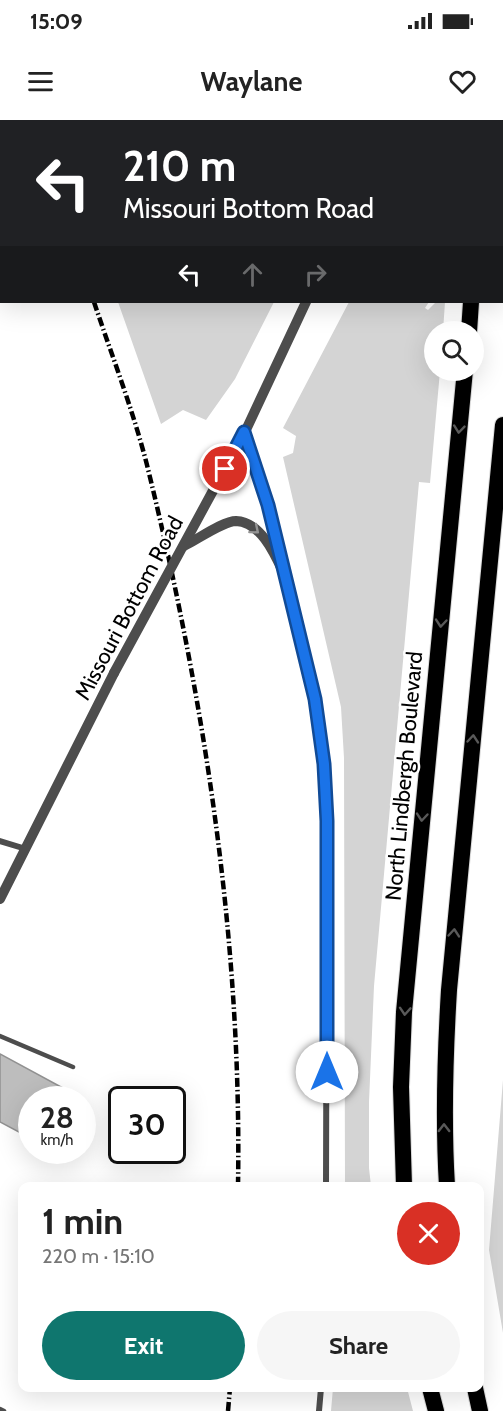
<!DOCTYPE html>
<html lang="en">
<head>
<meta charset="utf-8">
<style>
	:root { --surface:#fff; --page:#f6f6f6; --text:#222; --muted:#767676; --accent:#0f766e }
	body { margin:0; font-family:Cabin,sans-serif; background:var(--page); color:var(--text); height:100vh; display:flex; flex-direction:column; font-size:22px; white-space:nowrap }
	* { box-sizing:border-box; margin:0 }
	p { font-size:20px; color:var(--muted) }
	.icon { flex:none; width:33px; height:33px; fill:none; stroke:currentColor; stroke-width:2; stroke-linecap:round; stroke-linejoin:round }
	.map { position:relative; flex:1; overflow:hidden }
	.drawer { position:absolute; left:18px; top:1062px; width:466px; height:210px; display:flex; flex-direction:column; background:var(--surface); border-radius:12px; box-shadow:0 6px 24px #0002 }
	.drawer>* { flex:none }
	.banner { position:absolute; left:0px; top:0px; width:504px; height:183px; box-shadow:0 6px 24px #0002; background:#202124; color:#fff; overflow:hidden }
	.tools { position:absolute; left:424px; top:201px; display:grid; gap:12px }
	.tools a { display:grid; place-items:center; width:60px; height:60px; border-radius:50%; background:var(--surface); box-shadow:0 6px 24px #0002; font-size:30px }
	.speed { position:absolute; left:18px; top:966px; display:flex; gap:12px; font-size:30px; font-weight:700; text-align:center }
	.speed>* { display:grid; place-content:center; width:78px; height:78px; border-radius:50%; background:var(--surface); box-shadow:0 6px 24px #0002; line-height:1 }
	.speed small { font-size:15px; font-weight:400 }
	.speed .limit { border:3px solid #111; border-radius:9px; background:#fff; color:#111 }
	.pin { position:absolute; display:grid; place-items:center; width:51px; height:51px; color:#fff; margin:-26px; border:3px solid #fff; border-radius:50%; box-shadow:0 2px 6px #0007 }
	.me { position:absolute; width:66px; margin:-33px; rotate:0deg; stroke-linejoin:round; filter:drop-shadow(0 0 4px #0008) }
	.turn { display:flex; align-items:center; gap:21px; height:126px; padding:0 24px; font-size:27px }
	.turn .icon { width:78px; height:78px; stroke-width:2.5 }
	.turn b { display:block; font-size:42px; line-height:51px }
	.lanes { display:flex; align-items:center; height:57px; padding:0 24px; background:#0003; justify-content:center; gap:30px; direction:ltr }
	.lanes .off { opacity:.35 }
	.round { display:grid; place-items:center; flex:none; width:63px; height:63px; border-radius:32px; background:var(--page) }
	.overview { display:flex; align-items:center; justify-content:space-between; height:102px; padding:0 24px }
	h1 { font-size:36px; font-weight:700; line-height:45px }
	.action { display:flex; gap:12px; margin-top:auto; padding:12px 24px }
	.action a { flex:1; height:69px; border-radius:36px; background:var(--accent); color:#fff; font-size:24px; font-weight:700; line-height:69px; text-align:center }
	.action a+a { background:var(--page); color:var(--text) }
	.status { display:flex; justify-content:space-between; align-items:center; height:42px; padding:0 30px; background:var(--surface); direction:ltr }
	.status svg { height:16px; fill:currentColor }
	header { display:flex; justify-content:space-between; align-items:center; height:78px; padding:0 24px; background:var(--surface); font-size:27px; font-weight:700 }
	.map>svg:first-child { display:block }
	.green { fill:#d4d4d4 }
	.building { fill:#bdbdbd; stroke:#919191; stroke-width:1.5 }
	.lines { fill:none; stroke-linecap:round; stroke-linejoin:round }
	.trunk-casing { stroke:#dbdbdb; stroke-width:18 }
	.service { stroke:#4d4d4d; stroke-width:4.5 }
	.minor { stroke:#4d4d4d; stroke-width:6 }
	.tertiary { stroke:#4d4d4d; stroke-width:10 }
	.trunk { stroke:#000; stroke-width:16 }
	.rail { stroke:#000; stroke-width:4.5; stroke-dasharray:9 3 1.5 3; stroke-linecap:butt }
	.tertiary-bridge { stroke:#4d4d4d; stroke-width:10 }
	.oneway { stroke:#595959 }
	.oneway2 { stroke:#949494 }
	.route-casing { stroke:#114b97; stroke-width:15 }
	.route { stroke:#1a73e8; stroke-width:10 }
	.labels { text-anchor:middle; dominant-baseline:central; stroke-width:5; stroke-linejoin:round; paint-order:stroke }
	.street-label { font-size:22px; fill:#000; stroke:#fff }
</style>
</head>
<body>
<div class="status"><b>15:09</b><svg viewBox="0 0 49 12"><path d="M0 12V9h3v3zM5 12V6h3v6zM10 12V3h3v9zM15 12V0h3v12zM26 1h20v11H26zM47 4h2v5h-2z"/></svg></div>
<header><svg class="icon" aria-label="menu" viewBox="0 0 24 24"><path d="M4 6h16M4 12h16M4 18h16"/></svg>Waylane<svg class="icon" aria-label="heart" viewBox="0 0 24 24"><path d="M12 20l-8-8c-3-5 5-10 8-4 3-6 11-1 8 4z"/></svg></header>
<div class="map">
<svg width="503" height="1291" viewBox="0 0 503 1291">
	<rect width="100%" height="100%" fill="#fff"/>
	<path class="green" d="M 53,0 L 332,0 L 333,1 L 54,2 Z
		M 118,182 L 274,182 L 235,259 L 206,300 L 183,290 L 161,304 Z
		M 349,182 L 429,182 L 425,188 L 428,190 L 436,182 L 445,182 L 443,211 L 435,212 L 435,250 L 440,251 L 430,363 L 419,362 L 374,866 L 369,982 L 369,1048 L 371,1066 L 345,1066 L 344,638 L 341,587 L 283,337 L 293,333 L 296,316 L 283,308 Z
		M 503,960 L 503,1213 L 489,1130 Z
		M 333,1268 L 407,1268 L 413,1291 L 331,1291 Z"/>
	<path class="building" d="M 0,934 L 85,980 L 32,980 L 32,1019 L 0,1002 Z"/>
	<g class="lines">
		<g class="trunk-casing">
			<path id="trunk" d="M 489,2 L 489,0
				M 469,212 L 471,182
				M 404,1066 L 401,967 L 404,892 L 465,250
				M 447,1066 C 443,1001 445,936 449,870 L 503,305
				M 430,1268 L 436,1291
				M 475,1268 L 480,1291"/>
		</g>
		<path class="service" d="M 0,916 L 73,947
			M 0,1289 L 4,1291"/>
		<path class="minor" d="M 245,312 L 268,385 L 282,441
			M 285,453 L 315,579 L 324,644 L 327,701 L 326,1066
			M 0,721 L 26,729
			M 319,1291 L 321,1268"/>
		<path class="tertiary" d="M 387,2 L 388,0
			M 215,367 L 245,312 L 306,182
			M 184,426 C 197,420 223,401 236,401 C 262,402 276,437 285,456
			M 0,779 L 114,553"/>
		<use href="#trunk" class="trunk"/>
		<path class="rail" d="M 30,0 L 31,2
			M 94,182 C 112,236 133,290 147,345 C 205,581 242,824 238,1066
			M 228,1291 L 230,1268"/>
		<path class="tertiary-bridge" d="M 114,553 L 215,367"/>
	</g>
	<defs><path id="oneway-chevron" d="M-2-3.5L2.5 0L-2 3.5" fill="none" stroke-width="1.6" stroke-linecap="round" stroke-linejoin="round" transform="scale(1.5)"/></defs>
	<g class="oneway">
		<use href="#oneway-chevron" transform="translate(459 309) rotate(96)"/>
		<use href="#oneway-chevron" transform="translate(441 503) rotate(95)"/>
		<use href="#oneway-chevron" transform="translate(473 619) rotate(-85)"/>
		<use href="#oneway-chevron" transform="translate(422 697) rotate(95)"/>
		<use href="#oneway-chevron" transform="translate(454 813) rotate(-85)"/>
		<use href="#oneway-chevron" transform="translate(405 891) rotate(94)"/>
		<use href="#oneway-chevron" transform="translate(444 1008) rotate(-90)"/>
	</g>
	<use class="oneway2" href="#oneway-chevron" transform="translate(255 410) rotate(40)"/>
	<g class="lines">
		<g class="route-casing">
			<path id="route" d="M 225,349 L 244,312 L 268,385 L 315,579 L 324,644 L 327,701 L 327,952"/>
		</g>
		<use href="#route" class="route"/>
	</g>
	<g class="labels">
		<g class="street-label">
			<text transform="translate(129 488) rotate(-62)">Missouri Bottom Road</text>
			<text transform="translate(404 656) rotate(-85)">North Lindbergh Boulevard</text>
		</g>
	</g>
</svg>
<div class="tools">
<a><svg class="icon" aria-label="search" viewBox="0 0 24 24"><circle cx="10" cy="10" r="6"/><path d="M15 15l6 6"/></svg></a>
</div>
<div class="speed"><div>28<small>km/h</small></div><div class="limit">30</div></div>
<div class="pin" style="left:225px;top:349px;background:#d93025"><svg class="icon" aria-label="arrive" viewBox="0 0 24 24"><path d="M6 21V4h12l-3 4 3 4H6"/></svg></div>
<svg class="me" style="left:327px;top:952px" viewBox="-20 -20 40 40"><circle r="19" fill="#fff"/><path d="M0-13L10 11 0 6-10 11z" fill="#1a73e8"/></svg>
<div class="banner">
<div class="turn"><svg class="icon" aria-label="left" viewBox="0 0 24 24"><path d="M17 20v-9H6M10 6l-5 5 5 5"/></svg><div><b>210 m</b>Missouri Bottom Road</div></div>
<div class="lanes"><svg class="icon" aria-label="left" viewBox="0 0 24 24"><path d="M17 20v-9H6M10 6l-5 5 5 5"/></svg><svg class="icon off" aria-label="ahead" viewBox="0 0 24 24"><path d="M12 20V5M6 11l6-6 6 6"/></svg><svg class="icon off" aria-label="right" viewBox="0 0 24 24"><path d="M7 20v-9h11M14 6l5 5-5 5"/></svg></div>
</div>
<section class="drawer">
<div class="overview"><div><h1>1 min</h1><p>220 m · 15:10</p></div><a class="round" style="background:#d93025;color:#fff"><svg class="icon" aria-label="close" viewBox="0 0 24 24"><path d="M6 6l12 12M18 6L6 18"/></svg></a></div>
<div class="action"><a>Exit</a><a>Share</a></div>
</section>
</div>
</body>
</html>
